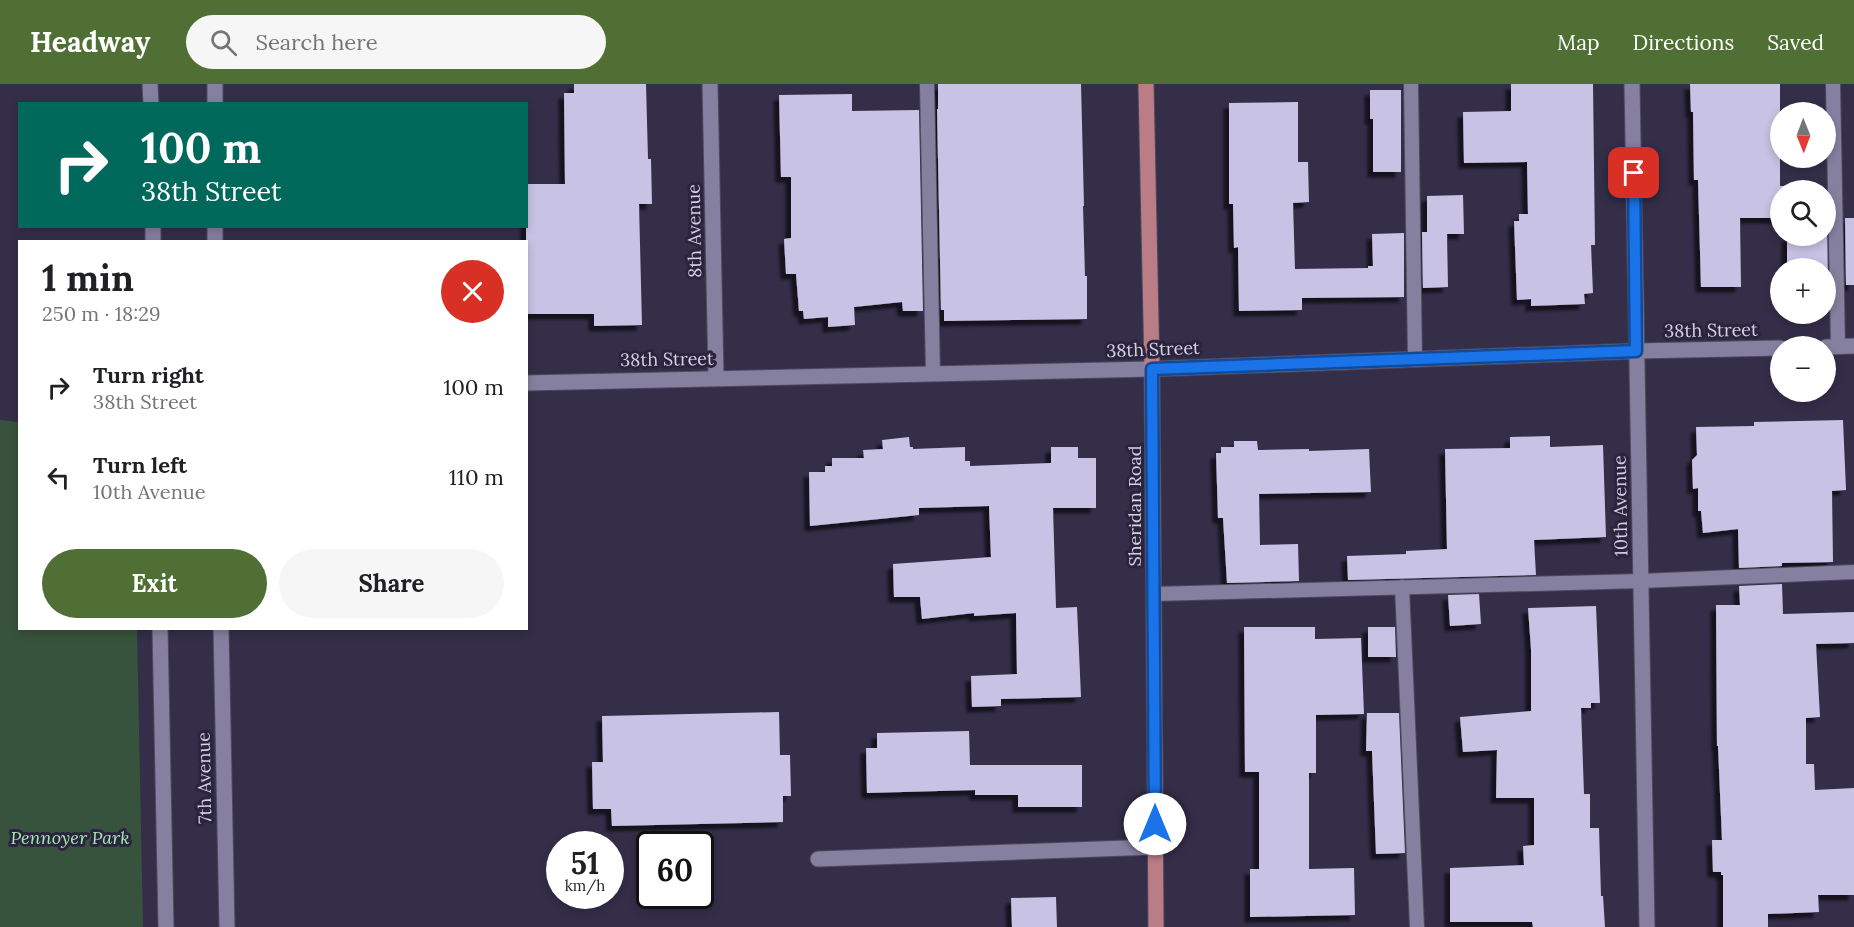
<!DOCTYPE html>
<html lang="en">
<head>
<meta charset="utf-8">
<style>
	:root { --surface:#fff; --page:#f6f6f6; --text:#202124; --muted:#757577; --accent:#506f34 }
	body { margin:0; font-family:Lora,serif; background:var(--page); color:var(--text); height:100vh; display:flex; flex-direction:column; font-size:22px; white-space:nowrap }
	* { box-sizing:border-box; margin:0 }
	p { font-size:20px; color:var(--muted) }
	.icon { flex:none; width:33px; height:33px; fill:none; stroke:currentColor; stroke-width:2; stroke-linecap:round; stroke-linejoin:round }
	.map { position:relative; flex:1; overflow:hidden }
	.side { position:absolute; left:18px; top:156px; width:510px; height:390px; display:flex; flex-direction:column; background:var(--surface); border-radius:0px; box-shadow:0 3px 9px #0003 }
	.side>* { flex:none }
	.hud { position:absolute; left:18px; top:18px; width:510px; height:126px; border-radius:0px; box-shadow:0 3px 9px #0003; background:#00695c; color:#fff; overflow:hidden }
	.needle { width:39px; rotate:179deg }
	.tools { position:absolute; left:1770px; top:18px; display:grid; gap:12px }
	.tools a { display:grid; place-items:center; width:66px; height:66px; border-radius:50%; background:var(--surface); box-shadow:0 3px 9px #0003; font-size:30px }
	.speed { position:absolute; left:546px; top:747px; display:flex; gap:12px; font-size:30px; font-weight:700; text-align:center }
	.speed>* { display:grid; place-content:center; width:78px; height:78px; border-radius:50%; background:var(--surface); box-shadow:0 3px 9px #0003; line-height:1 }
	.speed small { font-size:15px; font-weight:400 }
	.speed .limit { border:3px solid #111; border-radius:9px; background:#fff; color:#111 }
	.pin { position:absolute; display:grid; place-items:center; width:51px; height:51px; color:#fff; margin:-26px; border-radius:12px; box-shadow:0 3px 9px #0006 }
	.me { position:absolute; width:66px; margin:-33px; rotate:0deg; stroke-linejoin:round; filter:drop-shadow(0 0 4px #0008) }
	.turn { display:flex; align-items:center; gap:21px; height:126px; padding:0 24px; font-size:27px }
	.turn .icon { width:78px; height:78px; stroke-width:2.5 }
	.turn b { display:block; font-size:42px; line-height:51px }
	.round { display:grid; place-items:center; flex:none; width:63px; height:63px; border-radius:32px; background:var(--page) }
	.head { display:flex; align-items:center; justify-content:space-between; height:102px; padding:0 24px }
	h1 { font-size:36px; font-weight:700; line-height:45px }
	.primary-button { display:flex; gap:12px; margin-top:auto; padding:12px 24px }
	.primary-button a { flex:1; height:69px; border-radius:36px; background:var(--accent); color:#fff; font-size:24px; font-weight:700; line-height:69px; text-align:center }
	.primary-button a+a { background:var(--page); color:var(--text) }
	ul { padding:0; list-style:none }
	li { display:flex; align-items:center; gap:18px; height:90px; padding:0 24px }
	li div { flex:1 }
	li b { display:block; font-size:22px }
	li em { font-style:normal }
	header { display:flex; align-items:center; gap:36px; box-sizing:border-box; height:84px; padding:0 30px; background:var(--accent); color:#fff }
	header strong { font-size:28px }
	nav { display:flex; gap:33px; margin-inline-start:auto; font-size:21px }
	.search { width:420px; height:54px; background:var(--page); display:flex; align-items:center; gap:15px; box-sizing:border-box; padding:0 21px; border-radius:33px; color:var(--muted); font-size:22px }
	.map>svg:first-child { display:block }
	.green { fill:#38533d }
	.building { fill:#c8c3e4; filter:url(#shadow) }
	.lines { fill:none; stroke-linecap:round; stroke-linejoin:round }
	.service-casing { stroke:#4f4a60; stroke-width:16 }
	.minor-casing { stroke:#4f4a60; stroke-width:17 }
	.tertiary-casing { stroke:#4f4a60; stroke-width:17 }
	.primary-casing { stroke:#4f4a60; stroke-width:17 }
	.service { stroke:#85809f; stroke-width:14 }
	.minor { stroke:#85809f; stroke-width:15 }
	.tertiary { stroke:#85809f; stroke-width:15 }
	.primary { stroke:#ba7d86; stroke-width:15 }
	.route-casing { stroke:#114b97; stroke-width:15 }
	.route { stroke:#1a73e8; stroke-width:10 }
	.labels { text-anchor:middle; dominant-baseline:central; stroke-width:6; stroke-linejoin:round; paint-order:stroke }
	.street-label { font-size:18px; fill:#d3d1e2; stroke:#2a243e }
	.park-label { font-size:18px; font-style:italic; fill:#a4e8ae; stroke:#2a243e }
</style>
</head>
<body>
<header>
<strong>Headway</strong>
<div class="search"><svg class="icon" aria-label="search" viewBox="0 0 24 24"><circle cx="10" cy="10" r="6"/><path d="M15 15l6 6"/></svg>Search here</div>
<nav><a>Map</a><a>Directions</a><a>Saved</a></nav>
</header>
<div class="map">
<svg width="1854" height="843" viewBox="0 0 1854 843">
	<defs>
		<filter id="shadow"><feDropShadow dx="-5.5" dy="5.5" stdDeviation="1.5" flood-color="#0009"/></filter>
	</defs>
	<rect width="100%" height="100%" fill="#342e49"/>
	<path class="green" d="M 0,336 L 19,338 L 20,544 L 137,545 L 143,843 L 0,843 Z"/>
	<path class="building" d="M 574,0 L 646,0 L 648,75 L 651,75 L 652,120 L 639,120 L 642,241 L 594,242 L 594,230 L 526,230 L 526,100 L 565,100 L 564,9 L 574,9 Z
		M 938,0 L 1081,0 L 1084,122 L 1083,122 L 1085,192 L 1087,192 L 1087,235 L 944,237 L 944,226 L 941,226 L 937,25 L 938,25 Z
		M 1511,0 L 1593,0 L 1595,161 L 1591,161 L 1593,209 L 1584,210 L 1585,220 L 1531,222 L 1531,215 L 1517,216 L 1514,137 L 1519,137 L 1519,130 L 1528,130 L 1527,78 L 1464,79 L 1463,28 L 1511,27 Z
		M 1690,0 L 1780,0 L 1780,102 L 1786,102 L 1787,106 L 1780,106 L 1780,134 L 1740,134 L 1741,203 L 1701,203 L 1698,96 L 1694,96 L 1693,28 L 1691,28 Z
		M 1370,6 L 1401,6 L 1401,88 L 1373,88 L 1373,35 L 1370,35 Z
		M 852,10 L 852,27 L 919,26 L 923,227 L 903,227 L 902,218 L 854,223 L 855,241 L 828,243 L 828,233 L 804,235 L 803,227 L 799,227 L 796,190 L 786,190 L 784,155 L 791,154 L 791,93 L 781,93 L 779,11 Z
		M 1298,18 L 1298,78 L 1308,78 L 1309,118 L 1293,119 L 1295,185 L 1368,184 L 1368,182 L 1373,182 L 1372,150 L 1404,149 L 1404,213 L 1302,214 L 1302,226 L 1239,227 L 1238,163 L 1234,164 L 1233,120 L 1229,120 L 1229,19 Z
		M 1463,111 L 1464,150 L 1447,150 L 1448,203 L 1423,204 L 1422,148 L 1427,148 L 1427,112 Z
		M 1826,134 L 1827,134 L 1828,201 L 1826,201 L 1826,184 L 1787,184 L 1787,152 L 1826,152 Z
		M 1845,134 L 1854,134 L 1854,201 L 1846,201 Z
		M 1843,336 L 1846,406 L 1832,407 L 1833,478 L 1782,479 L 1782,482 L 1739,484 L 1738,445 L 1703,449 L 1701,427 L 1698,427 L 1698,404 L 1693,405 L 1692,376 L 1697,371 L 1696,343 L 1754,342 L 1754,338 Z
		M 1550,352 L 1550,363 L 1603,361 L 1606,453 L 1534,456 L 1536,491 L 1348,496 L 1347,472 L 1406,470 L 1406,467 L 1447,465 L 1445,365 L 1510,364 L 1510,353 Z
		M 909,353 L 910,363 L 913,363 L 913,365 L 965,363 L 965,377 L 970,377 L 970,382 L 1051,379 L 1051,363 L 1078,363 L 1078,374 L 1096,374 L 1096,424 L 1053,424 L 1056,524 L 1077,523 L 1081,613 L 1001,615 L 1001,622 L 972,623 L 971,592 L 1017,590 L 1016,529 L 974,532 L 974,529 L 922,535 L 920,513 L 894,513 L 893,480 L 991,473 L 989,422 L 919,424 L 919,431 L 810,442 L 809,388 L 825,388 L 825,382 L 832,382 L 832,374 L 864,374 L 863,366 L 883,365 L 882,356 Z
		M 1234,357 L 1257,357 L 1258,366 L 1309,365 L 1309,367 L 1369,365 L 1371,408 L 1259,410 L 1260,461 L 1298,460 L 1299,497 L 1227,499 L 1223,434 L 1218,434 L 1216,369 L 1221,369 L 1221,363 L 1234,363 Z
		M 1782,500 L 1783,530 L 1854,528 L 1854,559 L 1816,560 L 1820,633 L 1806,634 L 1806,680 L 1814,680 L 1815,706 L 1854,704 L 1854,811 L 1818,811 L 1819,828 L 1768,830 L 1768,843 L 1723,843 L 1723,791 L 1721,791 L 1721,788 L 1713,788 L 1712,756 L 1722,756 L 1718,662 L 1717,662 L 1716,521 L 1740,521 L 1739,502 Z
		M 1479,510 L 1481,540 L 1450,542 L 1448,511 Z
		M 1596,522 L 1600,619 L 1591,619 L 1591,624 L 1581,624 L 1584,710 L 1590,710 L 1590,744 L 1599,744 L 1601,812 L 1603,812 L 1605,843 L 1533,843 L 1532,838 L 1450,838 L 1450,784 L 1524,781 L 1523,762 L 1534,761 L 1534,714 L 1496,714 L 1497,666 L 1463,668 L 1460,633 L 1531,627 L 1531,565 L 1528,524 Z
		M 1244,543 L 1315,543 L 1315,555 L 1361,554 L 1364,630 L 1316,631 L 1316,689 L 1309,689 L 1309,785 L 1354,784 L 1355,831 L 1250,833 L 1250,785 L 1259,785 L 1259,688 L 1245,688 Z
		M 1368,543 L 1395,543 L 1396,573 L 1368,573 Z
		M 779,628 L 780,671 L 790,671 L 791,712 L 783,712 L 783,738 L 612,742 L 611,725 L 593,725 L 592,678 L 603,678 L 602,632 Z
		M 1367,629 L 1399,629 L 1405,769 L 1376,770 L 1372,667 L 1366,667 Z
		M 969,647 L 970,681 L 1082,681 L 1082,723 L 1018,723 L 1018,711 L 975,711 L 975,706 L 867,709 L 866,664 L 877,664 L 877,649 Z
		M 1056,813 L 1057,843 L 1012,843 L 1011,814 Z"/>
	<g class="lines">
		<g class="service-casing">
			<path id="service" d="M 927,0 L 933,290
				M 1411,0 L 1415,276
				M 1833,0 L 1838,263
				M 1402,503 L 1417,843
				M 1154,510 L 1641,497 L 1854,488"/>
		</g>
		<g class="minor-casing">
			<path id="minor" d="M 710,0 L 716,293
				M 1632,0 L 1647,843
				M 1826,263 L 1854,262
				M 526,299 L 1152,285 L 1637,267 L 1780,264
				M 818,775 L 1155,763"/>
		</g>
		<g class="tertiary-casing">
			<path id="tertiary" d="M 150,0 L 151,20
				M 215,0 L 215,20
				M 153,142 L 153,158
				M 215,142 L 215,158
				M 160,544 L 166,843
				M 221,544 L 227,843"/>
		</g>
		<g class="primary-casing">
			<path id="primary" d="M 1146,0 L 1152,285 L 1156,843"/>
		</g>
		<use href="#service" class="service"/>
		<use href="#minor" class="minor"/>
		<use href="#tertiary" class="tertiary"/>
		<use href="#primary" class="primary"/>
	</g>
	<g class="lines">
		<g class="route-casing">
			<path id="route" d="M 1155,740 L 1152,285 L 1636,267 L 1634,89"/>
		</g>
		<use href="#route" class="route"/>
	</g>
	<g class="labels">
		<g class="street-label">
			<text transform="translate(694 147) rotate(-91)">8th Avenue</text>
			<text transform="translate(1711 246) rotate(-1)">38th Street</text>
			<text transform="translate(1153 265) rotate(-2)">38th Street</text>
			<text transform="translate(667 275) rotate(-1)">38th Street</text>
			<text transform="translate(1134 422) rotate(-90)">Sheridan Road</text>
			<text transform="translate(1620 422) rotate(-91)">10th Avenue</text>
			<text transform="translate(204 694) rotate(-91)">7th Avenue</text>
		</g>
		<g class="park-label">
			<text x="70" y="753">Pennoyer Park</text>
		</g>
	</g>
</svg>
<div class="tools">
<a><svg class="needle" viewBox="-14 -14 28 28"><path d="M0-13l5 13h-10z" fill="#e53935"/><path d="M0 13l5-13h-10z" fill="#757577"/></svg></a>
<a><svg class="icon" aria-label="search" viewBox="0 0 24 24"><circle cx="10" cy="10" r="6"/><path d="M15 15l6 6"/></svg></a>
<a>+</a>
<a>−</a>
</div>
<div class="speed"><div>51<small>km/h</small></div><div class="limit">60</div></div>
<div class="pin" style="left:1634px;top:89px;background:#d93025"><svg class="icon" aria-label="arrive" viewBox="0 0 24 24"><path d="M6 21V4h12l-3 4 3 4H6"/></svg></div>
<svg class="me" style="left:1155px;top:740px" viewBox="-20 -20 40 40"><circle r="19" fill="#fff"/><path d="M0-13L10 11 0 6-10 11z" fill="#1a73e8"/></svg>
<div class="hud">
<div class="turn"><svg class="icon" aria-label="right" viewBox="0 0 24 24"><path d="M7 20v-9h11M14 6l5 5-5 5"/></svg><div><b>100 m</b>38th Street</div></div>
</div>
<section class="side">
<div class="head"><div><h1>1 min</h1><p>250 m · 18:29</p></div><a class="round" style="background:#d93025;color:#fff"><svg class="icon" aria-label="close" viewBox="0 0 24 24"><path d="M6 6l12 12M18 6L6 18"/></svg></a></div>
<ul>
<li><svg class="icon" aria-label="right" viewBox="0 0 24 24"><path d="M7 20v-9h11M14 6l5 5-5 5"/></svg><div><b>Turn right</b><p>38th Street</p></div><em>100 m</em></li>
<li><svg class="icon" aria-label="left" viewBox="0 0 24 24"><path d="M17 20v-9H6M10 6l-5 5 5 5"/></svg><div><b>Turn left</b><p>10th Avenue</p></div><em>110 m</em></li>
</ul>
<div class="primary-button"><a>Exit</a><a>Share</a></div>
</section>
</div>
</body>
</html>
